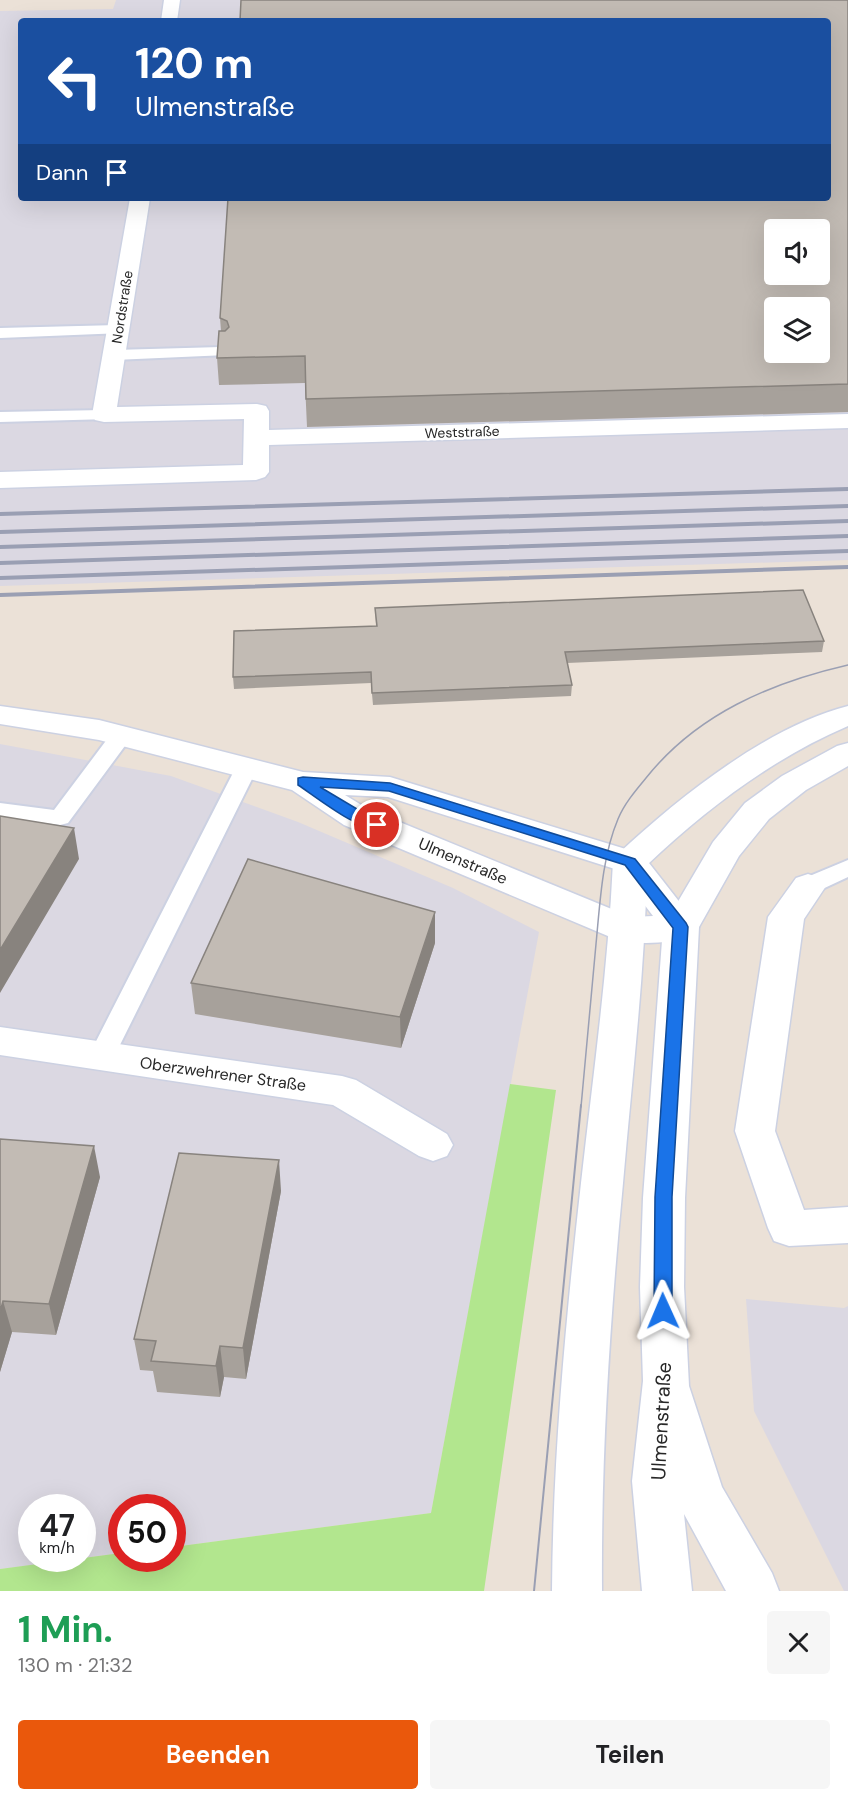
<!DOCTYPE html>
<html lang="de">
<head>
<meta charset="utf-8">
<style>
	:root { --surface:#fff; --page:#f6f6f6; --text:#202124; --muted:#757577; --accent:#ea580c }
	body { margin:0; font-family:"DM Sans",sans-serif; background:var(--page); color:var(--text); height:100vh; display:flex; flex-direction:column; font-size:22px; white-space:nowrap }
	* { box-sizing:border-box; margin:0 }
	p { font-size:20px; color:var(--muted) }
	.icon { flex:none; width:33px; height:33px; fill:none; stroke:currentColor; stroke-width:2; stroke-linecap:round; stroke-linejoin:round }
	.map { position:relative; height:1591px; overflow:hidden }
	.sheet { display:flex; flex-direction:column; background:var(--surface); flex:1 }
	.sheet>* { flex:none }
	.top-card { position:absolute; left:18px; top:18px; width:813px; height:183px; border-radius:6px; box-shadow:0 6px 24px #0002; background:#1a4fa0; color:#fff; overflow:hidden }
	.controls { position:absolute; left:764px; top:219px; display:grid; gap:12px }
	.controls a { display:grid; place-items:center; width:66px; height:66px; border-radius:6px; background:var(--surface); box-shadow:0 6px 24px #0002; font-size:30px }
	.speed { position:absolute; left:18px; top:1494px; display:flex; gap:12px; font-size:30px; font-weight:700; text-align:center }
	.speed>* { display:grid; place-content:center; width:78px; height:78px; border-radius:50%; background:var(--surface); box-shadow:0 6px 24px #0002; line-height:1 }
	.speed small { font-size:15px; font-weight:400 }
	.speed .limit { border:9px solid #d22; background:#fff; color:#111 }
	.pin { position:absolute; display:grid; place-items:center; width:51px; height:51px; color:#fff; margin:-26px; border:3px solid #fff; border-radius:50%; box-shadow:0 2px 6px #0007 }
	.me { position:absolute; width:66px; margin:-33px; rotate:359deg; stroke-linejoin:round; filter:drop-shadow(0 0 4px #0008) }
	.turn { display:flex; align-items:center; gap:21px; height:126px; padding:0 18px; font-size:27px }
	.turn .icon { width:78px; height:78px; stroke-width:2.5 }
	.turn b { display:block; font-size:42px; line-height:51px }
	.then { display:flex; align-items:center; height:57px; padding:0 18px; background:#0003; gap:12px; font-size:22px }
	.round { display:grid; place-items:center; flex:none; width:63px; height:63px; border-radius:6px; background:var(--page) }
	.head { display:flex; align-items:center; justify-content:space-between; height:102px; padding:0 18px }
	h1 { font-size:36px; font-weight:700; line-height:45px; color:#1e9e55 }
	.action { display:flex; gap:12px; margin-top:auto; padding:12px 18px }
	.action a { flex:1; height:69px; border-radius:6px; background:var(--accent); color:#fff; font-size:24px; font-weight:700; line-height:69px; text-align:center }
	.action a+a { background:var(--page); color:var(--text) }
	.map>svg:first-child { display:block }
	.industrial { fill:#dbd8e2; fill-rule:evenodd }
	.green { fill:#b2e68e }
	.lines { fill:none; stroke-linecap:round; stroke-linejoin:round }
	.lane-casing { stroke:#ccd1e2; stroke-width:4 }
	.street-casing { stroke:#ccd1e2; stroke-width:3 }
	.secondary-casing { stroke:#ccd1e2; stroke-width:3 }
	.lane { fill:#fff; fill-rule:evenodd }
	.street { fill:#fff; fill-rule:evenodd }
	.secondary { fill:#fff; fill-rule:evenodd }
	.tram-far1 { stroke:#9a9fb3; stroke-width:1.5 }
	.tram { stroke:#9a9fb3; stroke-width:2 }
	.rail { stroke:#9a9fb3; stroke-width:4 }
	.wall { fill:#a7a19b }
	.shaded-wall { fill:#88837e }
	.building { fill:#c2bbb4; stroke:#88837e; stroke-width:1.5; fill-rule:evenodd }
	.route { fill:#1a73e8; stroke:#114b97; stroke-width:1.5 }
	.labels { text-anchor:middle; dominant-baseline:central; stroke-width:5; stroke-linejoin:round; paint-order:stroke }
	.far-street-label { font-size:14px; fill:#272727; stroke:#fff }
	.street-label { font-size:16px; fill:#272727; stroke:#fff }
	.near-street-label { font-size:20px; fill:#272727; stroke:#fff }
</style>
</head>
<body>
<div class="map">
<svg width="848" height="1591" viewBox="0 0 848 1591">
	<rect width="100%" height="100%" fill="#ebe1d7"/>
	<path class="industrial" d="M 116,0 L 848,0 L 848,560 L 0,586 L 0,11 L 113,9 ZM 21,21 L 828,21 L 828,198 L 21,198 ZM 774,230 L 819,230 L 819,274 L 774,274 ZM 774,308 L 819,308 L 819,352 L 774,352 Z
		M 0,744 L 171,776 L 298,822 L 453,888 L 539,932 L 431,1513 L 173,1547 L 172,1508 L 122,1508 L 121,1553 L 83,1558 L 82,1508 L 32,1508 L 32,1558 L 81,1559 L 0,1569 Z
		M 746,1299 L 844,1308 L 848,1306 L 848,1591 L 844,1591 L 754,1411 Z"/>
	<path class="green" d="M 510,1084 L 556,1090 L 484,1591 L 0,1591 L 0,1569 L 121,1553 L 122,1558 L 172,1558 L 173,1547 L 431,1513 Z"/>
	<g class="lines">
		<g class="lane-casing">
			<path id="lane" d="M 118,325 L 126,330 L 123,333 L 0,338 L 0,328 Z
				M 221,347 L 227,349 L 229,352 L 227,355 L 114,360 L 106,355 L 114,350 Z
				M 104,410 L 110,411 L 112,415 L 110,419 L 0,422 L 0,412 Z
				M 122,728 L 130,730 L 133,735 L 68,823 L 60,825 L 0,817 L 0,803 L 54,810 L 114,730 Z
				M 247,760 L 255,762 L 258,767 L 114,1057 L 110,1064 L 101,1067 L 92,1064 L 88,1057 L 236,767 L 239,762 Z
				M 848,860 L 848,877 L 816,892 L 808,894 L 800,892 L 796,886 L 800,880 Z"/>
		</g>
		<g class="street-casing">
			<path id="street" d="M 164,0 L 180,0 L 177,21 L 161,21 Z
				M 130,198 L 150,198 L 117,407 L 257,404 L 266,406 L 269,411 L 269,430 L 848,414 L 848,428 L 269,445 L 269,472 L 265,477 L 256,480 L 0,488 L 0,472 L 243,465 L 244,419 L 104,422 L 95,420 L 92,415 Z
				M 0,706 L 99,720 L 303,772 L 390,777 L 642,854 L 699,927 L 694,936 C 670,943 639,946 615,939 L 344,825 L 292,790 L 99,740 L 0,724 ZM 345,795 L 388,797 L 618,870 L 653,916 L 631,917 L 368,809 Z
				M 808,874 L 820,878 L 826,886 L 804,919 L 775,1131 L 804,1210 L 848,1207 L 848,1243 L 789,1246 L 774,1241 L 768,1228 L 735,1131 L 768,917 L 796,878 Z
				M 0,1027 L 342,1076 L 356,1080 L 447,1134 L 453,1145 L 447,1156 L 433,1161 L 419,1156 L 333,1105 L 0,1055 Z"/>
		</g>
		<g class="secondary-casing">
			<path id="secondary" d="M 848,706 L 848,726 C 773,758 706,809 647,865 C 645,972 632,1077 623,1183 C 610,1319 601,1454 602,1591 L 552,1591 C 553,1454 566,1319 581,1183 C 593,1076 608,970 613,862 L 618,854 C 678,798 768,726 848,706 Z
				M 848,743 L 848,766 L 806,790 L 769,819 L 739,856 L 699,927 L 685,1198 L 684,1287 L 689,1386 L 722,1487 L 772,1573 L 779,1591 L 726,1591 L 684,1514 L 692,1591 L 642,1591 L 632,1481 L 643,1381 L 640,1287 L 643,1198 L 663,927 L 713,842 L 745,803 L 782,776 L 837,746 Z"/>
		</g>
		<use href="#lane" class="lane"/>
		<use href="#street" class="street"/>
		<use href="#secondary" class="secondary"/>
		<path class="tram-far1" d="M 581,1107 C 586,1052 591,998 596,944 C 600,903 602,857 618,819 C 624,804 636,790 646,778 C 697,714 770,683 848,665"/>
		<path class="tram" d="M 534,1591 L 581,1105"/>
		<path class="rail" d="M 0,514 L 848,489
			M 0,532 L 848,506
			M 0,547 L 848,521
			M 0,563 L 848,536
			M 0,578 L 848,551
			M 0,595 L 848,567"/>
	</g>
	<path class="wall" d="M 848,0 L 848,412 L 307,427 L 305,383 L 219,385 L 217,358 L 221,331 L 220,318 Z
		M 375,608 L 824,641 L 822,652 L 567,663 L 572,685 L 571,696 L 373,705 L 371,683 L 234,689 L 233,677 L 376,626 Z
		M 435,943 L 401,1048 L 195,1014 L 191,983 Z
		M 0,1139 L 100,1177 L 56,1335 L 12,1332 L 0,1372 Z
		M 281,1191 L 246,1379 L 224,1377 L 220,1397 L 157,1392 L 153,1371 L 140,1370 L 134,1339 Z"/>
	<path class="shaded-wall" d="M 74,828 L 79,859 L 0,993 L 0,950 Z
		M 435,912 L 435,943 L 401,1048 L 400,1017 Z
		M 94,1146 L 100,1177 L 56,1335 L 49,1304 Z
		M 279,1160 L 281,1191 L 246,1379 L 243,1348 Z
		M 3,1301 L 12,1332 L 0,1372 L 0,1312 Z
		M 220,1346 L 224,1377 L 220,1397 L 216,1366 Z"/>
	<path class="building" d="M 241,0 L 848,0 L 848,384 L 306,399 L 305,356 L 217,358 L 219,331 L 225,331 L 229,327 L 227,321 L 220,318 L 228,198 L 828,198 L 828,21 L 240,21 ZM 774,230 L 819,230 L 819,274 L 774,274 ZM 774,308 L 819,308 L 819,352 L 774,352 Z
		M 803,590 L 824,641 L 565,652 L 572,685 L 372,693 L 371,672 L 233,677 L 234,631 L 377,626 L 375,608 Z
		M 0,816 L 74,828 L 0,950 Z
		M 248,859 L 435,912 L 400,1017 L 191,983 Z
		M 0,1139 L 94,1146 L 49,1304 L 3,1301 L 0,1312 Z
		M 179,1153 L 279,1160 L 243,1348 L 220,1346 L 216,1366 L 151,1361 L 156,1341 L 134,1339 Z"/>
	<path class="route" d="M 303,777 L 390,783 L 635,859 L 686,923 L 688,927 L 672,1197 L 672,1311 L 669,1316 L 663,1319 L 657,1316 L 654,1311 L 655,1197 L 673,928 L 625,865 L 389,791 L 320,787 L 384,825 L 382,829 C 362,834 315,796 298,785 L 298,778 Z"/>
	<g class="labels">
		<g class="far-street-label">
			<text transform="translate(122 307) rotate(-81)">Nordstraße</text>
			<text transform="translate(462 432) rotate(-2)">Weststraße</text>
		</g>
		<g class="street-label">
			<text transform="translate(463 861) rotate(23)">Ulmenstraße</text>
			<text transform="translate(223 1074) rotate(8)">Oberzwehrener Straße</text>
		</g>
		<g class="near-street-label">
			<text transform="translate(661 1421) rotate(-87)">Ulmenstraße</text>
		</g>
	</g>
</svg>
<div class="controls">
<a><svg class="icon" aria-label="sound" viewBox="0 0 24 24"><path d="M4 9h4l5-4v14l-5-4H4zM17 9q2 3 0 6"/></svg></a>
<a><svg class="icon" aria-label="layers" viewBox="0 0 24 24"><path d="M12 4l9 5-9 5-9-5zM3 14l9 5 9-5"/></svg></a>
</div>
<div class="speed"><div>47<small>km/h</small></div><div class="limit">50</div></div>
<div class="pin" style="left:377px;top:825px;background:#d93025"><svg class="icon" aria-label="arrive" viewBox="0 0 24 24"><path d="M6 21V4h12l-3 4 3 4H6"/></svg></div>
<svg class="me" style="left:663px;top:1311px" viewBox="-20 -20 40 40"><path d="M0-17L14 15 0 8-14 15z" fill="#1a73e8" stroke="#fff" stroke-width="4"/></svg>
<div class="top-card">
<div class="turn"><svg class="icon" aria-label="left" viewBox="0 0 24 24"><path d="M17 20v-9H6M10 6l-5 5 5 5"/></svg><div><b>120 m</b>Ulmenstraße</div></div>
<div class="then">Dann<svg class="icon" aria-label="arrive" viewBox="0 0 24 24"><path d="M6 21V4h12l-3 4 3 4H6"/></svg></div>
</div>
</div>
<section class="sheet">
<div class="head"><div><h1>1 Min.</h1><p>130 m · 21:32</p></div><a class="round"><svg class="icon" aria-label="close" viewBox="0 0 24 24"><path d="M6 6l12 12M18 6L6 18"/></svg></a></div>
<div class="action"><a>Beenden</a><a>Teilen</a></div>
</section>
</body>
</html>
